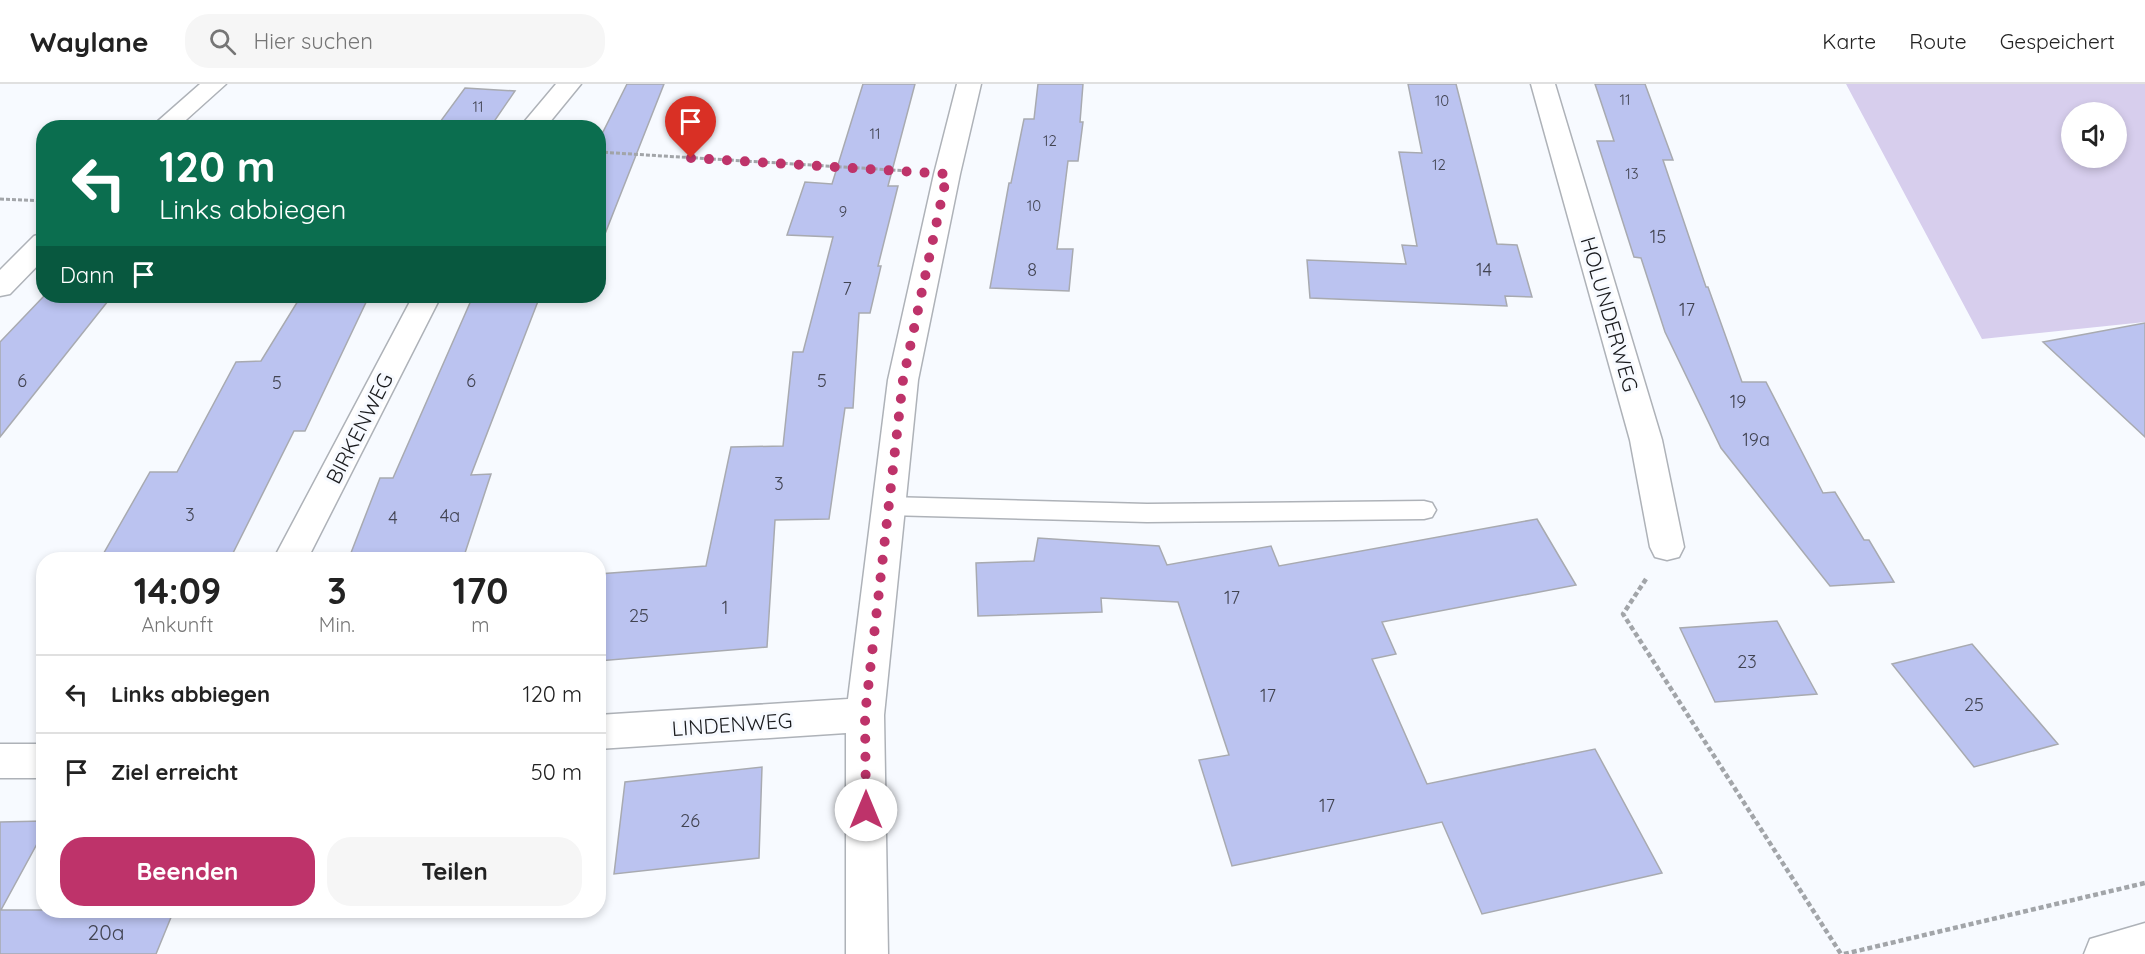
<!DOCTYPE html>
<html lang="de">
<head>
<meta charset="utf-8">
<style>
	:root { --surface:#fff; --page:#f6f6f6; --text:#222; --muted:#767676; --line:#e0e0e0; --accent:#be336a }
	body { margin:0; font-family:Quicksand,sans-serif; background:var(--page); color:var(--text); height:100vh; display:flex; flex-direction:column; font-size:22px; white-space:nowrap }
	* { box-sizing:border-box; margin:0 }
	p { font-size:20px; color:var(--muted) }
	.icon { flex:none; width:33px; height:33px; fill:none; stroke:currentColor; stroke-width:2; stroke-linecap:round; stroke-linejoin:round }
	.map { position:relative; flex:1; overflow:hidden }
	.panel { position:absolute; left:36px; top:468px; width:570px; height:366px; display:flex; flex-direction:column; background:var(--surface); border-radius:24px; box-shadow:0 3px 9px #0003 }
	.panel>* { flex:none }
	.banner { position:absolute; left:36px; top:36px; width:570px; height:183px; border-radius:24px; box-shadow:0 3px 9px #0003; background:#0b6e4f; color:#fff; overflow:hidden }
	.controls { position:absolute; left:2061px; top:18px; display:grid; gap:12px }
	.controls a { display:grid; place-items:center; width:66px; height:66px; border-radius:50%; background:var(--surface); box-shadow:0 3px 9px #0003; font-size:30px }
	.pin { position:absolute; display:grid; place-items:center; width:51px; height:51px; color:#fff; margin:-62px -26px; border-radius:50% 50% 50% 0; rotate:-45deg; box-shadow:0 0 6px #0007 }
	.pin .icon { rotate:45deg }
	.me { position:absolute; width:66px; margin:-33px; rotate:0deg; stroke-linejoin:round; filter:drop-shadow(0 0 4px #0008) }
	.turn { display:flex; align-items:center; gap:21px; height:126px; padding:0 24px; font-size:27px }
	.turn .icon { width:78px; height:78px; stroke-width:2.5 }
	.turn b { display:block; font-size:42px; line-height:51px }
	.then { display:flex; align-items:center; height:57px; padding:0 24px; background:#0003; gap:12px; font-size:22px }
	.eta { display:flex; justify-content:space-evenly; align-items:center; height:102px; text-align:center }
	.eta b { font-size:36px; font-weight:800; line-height:42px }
	.cta { display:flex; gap:12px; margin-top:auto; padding:12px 24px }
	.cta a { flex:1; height:69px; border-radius:24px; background:var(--accent); color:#fff; font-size:24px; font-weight:800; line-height:69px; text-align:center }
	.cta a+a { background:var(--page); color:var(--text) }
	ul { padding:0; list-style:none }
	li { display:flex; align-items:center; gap:18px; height:78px; padding:0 24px; border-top:2px solid var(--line) }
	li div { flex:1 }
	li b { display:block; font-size:22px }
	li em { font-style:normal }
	header { display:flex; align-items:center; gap:36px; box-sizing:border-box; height:84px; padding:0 30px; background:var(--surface); border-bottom:2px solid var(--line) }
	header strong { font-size:28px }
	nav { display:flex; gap:33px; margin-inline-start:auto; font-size:21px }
	.search { width:420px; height:54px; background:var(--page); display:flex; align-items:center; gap:15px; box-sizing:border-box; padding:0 21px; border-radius:24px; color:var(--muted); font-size:22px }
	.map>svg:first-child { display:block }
	.green { fill:#d7ceed; fill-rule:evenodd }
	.building { fill:#bbc3f0; stroke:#a8aab0; stroke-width:1.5 }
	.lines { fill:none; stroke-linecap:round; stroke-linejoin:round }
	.service-casing { stroke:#aeb2b8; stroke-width:3 }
	.minor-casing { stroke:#aeb2b8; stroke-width:3 }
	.tertiary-casing { stroke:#aeb2b8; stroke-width:3 }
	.path-far1 { stroke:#a2a5a9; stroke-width:3; stroke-dasharray:4 2; stroke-linecap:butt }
	.path { stroke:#a2a5a9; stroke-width:4.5; stroke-dasharray:5 3; stroke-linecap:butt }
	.service { fill:#fff; fill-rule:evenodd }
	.minor { fill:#fff; fill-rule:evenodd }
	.tertiary { fill:#fff; fill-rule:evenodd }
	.route { stroke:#be336a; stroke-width:10; stroke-dasharray:0 18 }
	.labels { text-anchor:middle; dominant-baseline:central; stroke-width:6; stroke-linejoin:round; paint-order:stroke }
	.far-number-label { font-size:15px; fill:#424452 }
	.number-label { font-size:18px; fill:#424452 }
	.street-label { font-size:21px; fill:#191a1d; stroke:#f7faff }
	.near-number-label { font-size:21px; fill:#424452 }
</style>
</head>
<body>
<header>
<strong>Waylane</strong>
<div class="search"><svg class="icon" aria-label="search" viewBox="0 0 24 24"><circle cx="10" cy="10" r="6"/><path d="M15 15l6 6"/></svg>Hier suchen</div>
<nav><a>Karte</a><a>Route</a><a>Gespeichert</a></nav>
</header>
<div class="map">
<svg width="2145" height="870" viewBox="0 0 2145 870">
	<rect width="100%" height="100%" fill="#f7faff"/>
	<path class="green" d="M 1846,0 L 2145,0 L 2145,238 L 1982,255 ZM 2072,28 L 2116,28 L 2116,74 L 2072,74 Z"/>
	<path class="building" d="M 627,0 L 664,0 L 601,160 L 598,159 L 598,58 Z
		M 863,0 L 915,0 L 888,102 L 898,102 L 878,182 L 881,182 L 870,229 L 859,229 L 853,324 L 845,324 L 829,435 L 775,436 L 767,563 L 598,577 L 598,490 L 706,482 L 731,363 L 783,362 L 793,268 L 803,268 L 833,153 L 787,151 L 805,98 L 832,100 Z
		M 1038,0 L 1083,0 L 1080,38 L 1083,38 L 1078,77 L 1068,77 L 1057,165 L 1073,165 L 1069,207 L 990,204 L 1009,99 L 1011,99 L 1024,35 L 1034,35 Z
		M 1408,0 L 1456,0 L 1497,160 L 1517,161 L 1532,213 L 1505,212 L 1507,222 L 1310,214 L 1307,176 L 1406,180 L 1402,161 L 1417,162 L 1399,68 L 1422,69 Z
		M 1595,0 L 1645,0 L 1673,76 L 1663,76 L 1706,203 L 1708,203 L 1742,298 L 1766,298 L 1823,409 L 1835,408 L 1864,456 L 1869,456 L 1894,498 L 1830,502 L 1721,364 L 1665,248 L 1641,174 L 1634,173 L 1597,57 L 1614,57 Z
		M 465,4 L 515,7 L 491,42 L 440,38 Z
		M 44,212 L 112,212 L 0,353 L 0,258 Z
		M 301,212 L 369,212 L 305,347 L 294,347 L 232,471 L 101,474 L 150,388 L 177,388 L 236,278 L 261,277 Z
		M 473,212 L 540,212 L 471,391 L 491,390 L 465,469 L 349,474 L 380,394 L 393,394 Z
		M 2145,239 L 2145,353 L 2043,258 Z
		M 1537,435 L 1576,501 L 1382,538 L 1396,570 L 1372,575 L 1427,700 L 1595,665 L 1662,789 L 1482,830 L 1442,738 L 1232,782 L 1199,676 L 1229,671 L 1178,518 L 1101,514 L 1102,528 L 978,532 L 976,479 L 1034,477 L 1038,454 L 1159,462 L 1167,481 L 1271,462 L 1279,482 Z
		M 1777,537 L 1817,610 L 1715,618 L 1680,544 Z
		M 1972,560 L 2058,660 L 1974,683 L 1892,580 Z
		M 762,683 L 759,774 L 614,790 L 625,698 Z
		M 44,737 L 44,747 L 1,826 L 174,826 L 156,870 L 0,870 L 0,738 Z"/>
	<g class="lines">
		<g class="service-casing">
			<path id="service" d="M 888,413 L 1147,420 L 1424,417 L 1432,419 L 1436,426 L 1432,433 L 1424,435 L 1147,438 L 888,431 L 880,429 L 876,422 L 880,415 Z"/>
		</g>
		<g class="minor-casing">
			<path id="minor" d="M 200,0 L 226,0 L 177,44 L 150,44 Z
				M 556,0 L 581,0 L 545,44 L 519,44 Z
				M 957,0 L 981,0 L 960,90 L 918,296 L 884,631 L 888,870 L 846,870 L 846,649 L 598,665 L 598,631 L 848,615 L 888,296 L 934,90 Z
				M 1531,0 L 1555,0 L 1662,356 L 1684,463 L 1679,473 L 1667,476 L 1655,473 L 1650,463 L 1630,356 Z
				M 44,149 L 44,175 L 10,210 L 0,212 L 0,186 L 34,152 Z
				M 413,212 L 441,212 L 307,476 L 273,476 Z
				M 0,660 L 44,660 L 44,694 L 0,694 Z"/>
		</g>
		<g class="tertiary-casing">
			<path id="tertiary" d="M 2145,839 L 2145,870 L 2084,870 L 2090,855 Z"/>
		</g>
		<path class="path-far1" d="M 598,68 L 909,87
			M 0,115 L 44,117"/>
		<path class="path" d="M 1646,495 L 1623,530 L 1841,870
			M 1844,870 L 2145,799"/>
		<use href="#service" class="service"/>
		<use href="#minor" class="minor"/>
		<use href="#tertiary" class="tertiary"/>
	</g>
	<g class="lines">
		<path class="route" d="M 691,74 L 947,90 L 903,296 L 865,631 L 866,726"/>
	</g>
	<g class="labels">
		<g class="far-number-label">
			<text x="1625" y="15">11</text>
			<text x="1442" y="16">10</text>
			<text x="478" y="22">11</text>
			<text x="875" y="49">11</text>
			<text x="1050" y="56">12</text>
			<text x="1439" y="80">12</text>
			<text x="1632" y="89">13</text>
			<text x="1034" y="121">10</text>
			<text x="843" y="127">9</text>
		</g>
		<g class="number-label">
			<text x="1658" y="152">15</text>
			<text x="1032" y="185">8</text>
			<text x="1484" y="185">14</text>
			<text x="847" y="204">7</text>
			<text x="1687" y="225">17</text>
			<text x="22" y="296">6</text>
			<text x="471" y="296">6</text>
			<text x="822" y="296">5</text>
			<text x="277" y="298">5</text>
			<text x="1738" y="317">19</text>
			<text x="1756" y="355">19a</text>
			<text x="779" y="399">3</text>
			<text x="190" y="430">3</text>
			<text x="450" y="431">4a</text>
			<text x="393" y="433">4</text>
			<text x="1232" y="513">17</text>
			<text x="725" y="523">1</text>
			<text x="639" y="531">25</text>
			<text x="1747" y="577">23</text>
			<text x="1268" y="611">17</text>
			<text x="1974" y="620">25</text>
			<text x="1327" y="721">17</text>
			<text x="690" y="736">26</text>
		</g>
		<g class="street-label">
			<text transform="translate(1610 230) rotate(74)">HOLUNDERWEG</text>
			<text transform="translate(359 344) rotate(-63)">BIRKENWEG</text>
			<text transform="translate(732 640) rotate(-4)">LINDENWEG</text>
		</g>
		<g class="near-number-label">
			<text x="106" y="848">20a</text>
		</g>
	</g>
</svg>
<div class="controls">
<a><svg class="icon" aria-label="sound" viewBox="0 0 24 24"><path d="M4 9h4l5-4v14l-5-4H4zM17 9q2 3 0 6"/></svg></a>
</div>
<div class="pin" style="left:691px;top:74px;background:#d93025"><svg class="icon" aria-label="arrive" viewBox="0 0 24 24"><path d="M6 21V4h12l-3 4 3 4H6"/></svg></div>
<svg class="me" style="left:866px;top:726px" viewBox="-20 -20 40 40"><circle r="19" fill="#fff"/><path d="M0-13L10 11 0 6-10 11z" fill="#be336a"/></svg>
<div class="banner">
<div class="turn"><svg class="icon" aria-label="left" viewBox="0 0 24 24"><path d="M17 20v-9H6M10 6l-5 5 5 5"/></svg><div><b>120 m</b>Links abbiegen</div></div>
<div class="then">Dann<svg class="icon" aria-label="arrive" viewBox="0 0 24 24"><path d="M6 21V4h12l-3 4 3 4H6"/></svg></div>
</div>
<section class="panel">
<div class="eta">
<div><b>14:09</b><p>Ankunft</p></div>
<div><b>3</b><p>Min.</p></div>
<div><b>170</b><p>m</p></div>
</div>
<ul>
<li><svg class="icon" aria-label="left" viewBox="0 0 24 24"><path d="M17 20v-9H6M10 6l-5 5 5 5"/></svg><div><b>Links abbiegen</b></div><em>120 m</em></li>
<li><svg class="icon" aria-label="arrive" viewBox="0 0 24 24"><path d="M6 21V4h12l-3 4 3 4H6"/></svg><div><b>Ziel erreicht</b></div><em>50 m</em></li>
</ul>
<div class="cta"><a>Beenden</a><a>Teilen</a></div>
</section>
</div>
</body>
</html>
